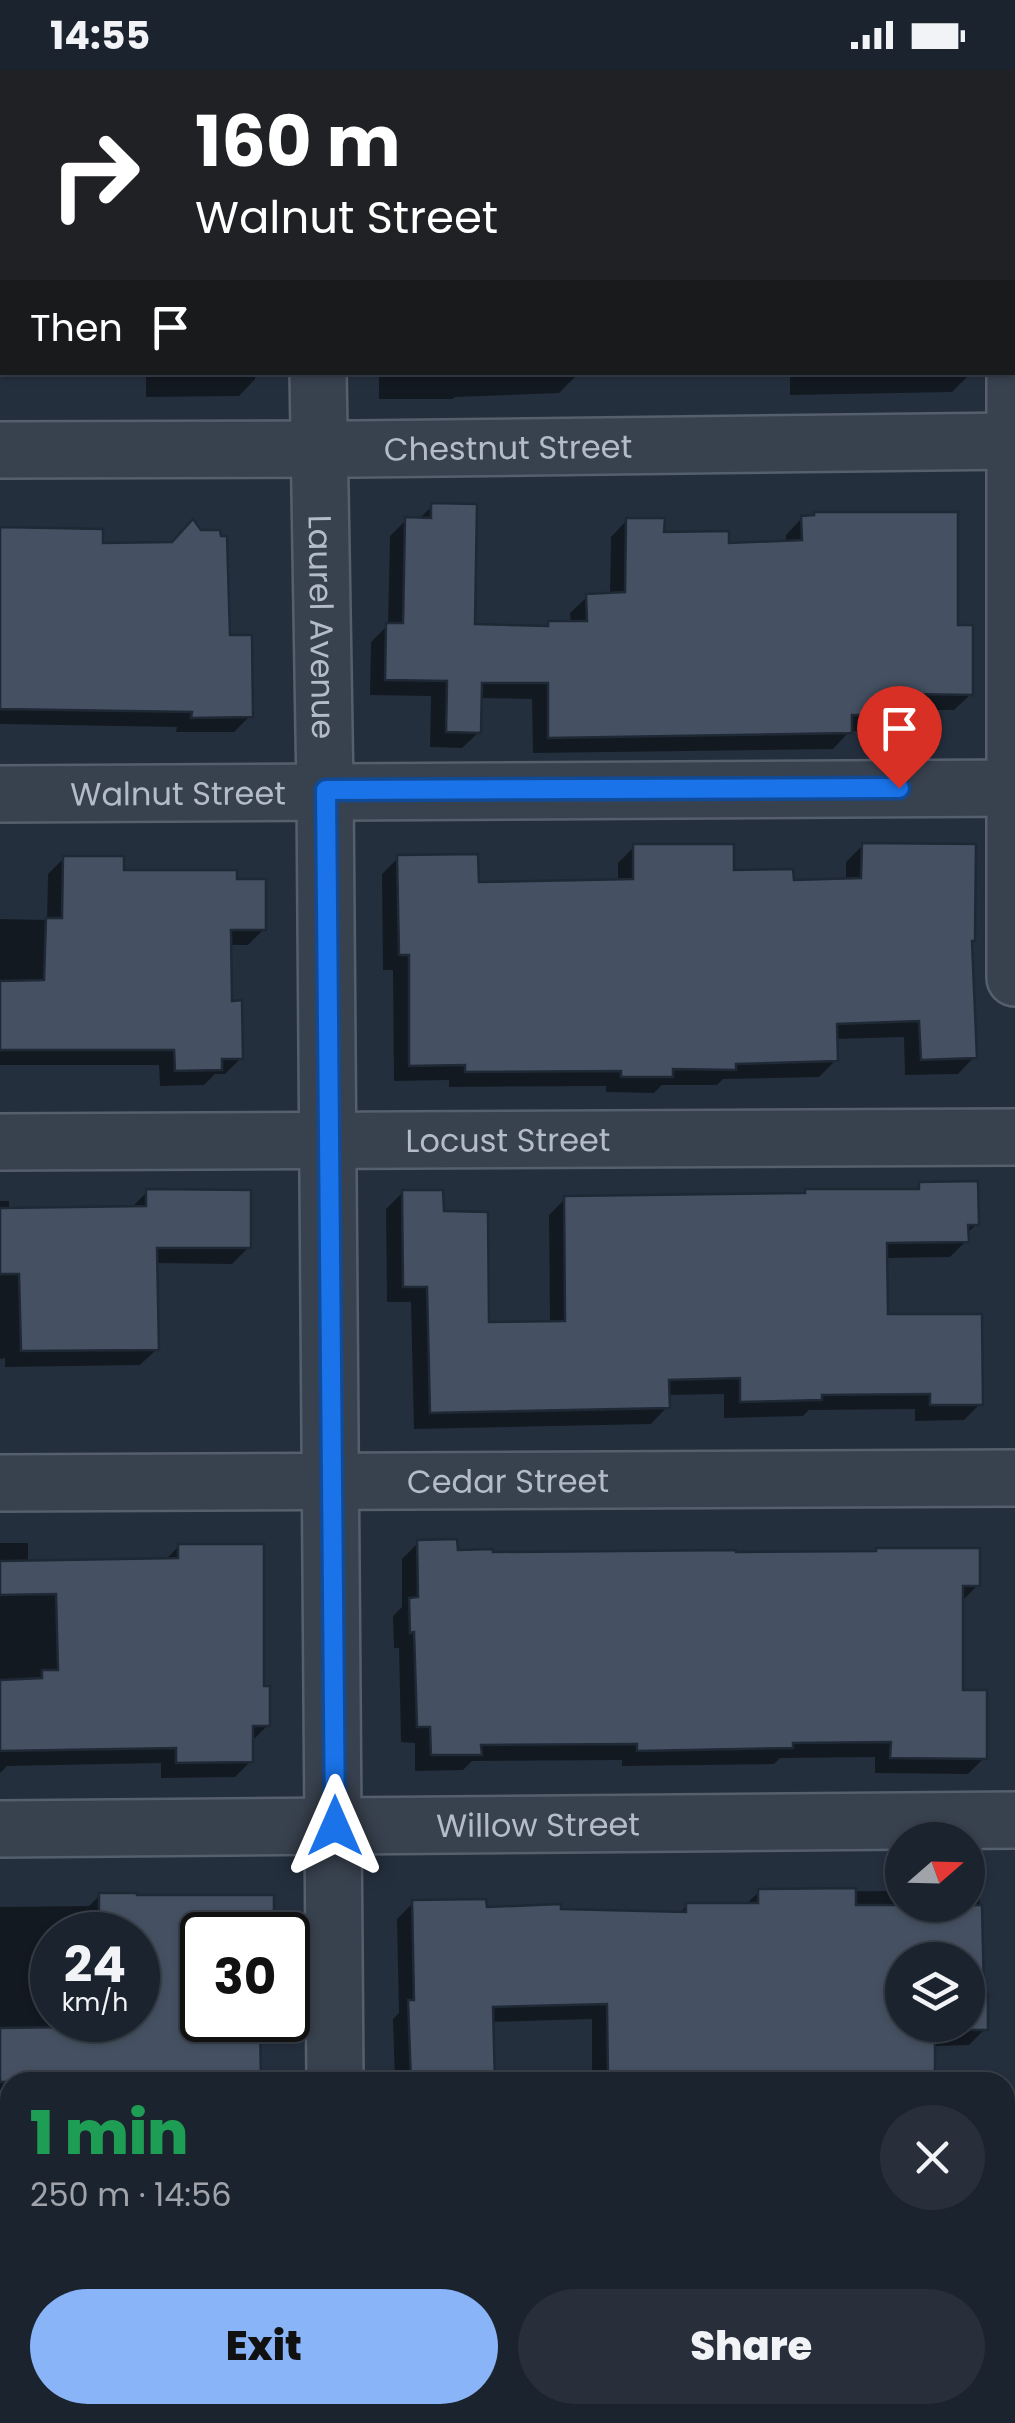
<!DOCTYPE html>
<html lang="en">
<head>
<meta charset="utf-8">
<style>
	:root { --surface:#1b232e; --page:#282f3a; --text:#f1f3f6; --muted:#a0a4aa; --line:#39404a; --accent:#8ab4f8 }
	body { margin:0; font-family:Poppins,sans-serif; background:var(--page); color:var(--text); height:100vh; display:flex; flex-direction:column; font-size:38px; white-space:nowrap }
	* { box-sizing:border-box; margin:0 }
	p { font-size:32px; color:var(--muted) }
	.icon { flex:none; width:55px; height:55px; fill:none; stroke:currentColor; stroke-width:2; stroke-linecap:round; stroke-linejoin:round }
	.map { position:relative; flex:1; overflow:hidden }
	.drawer { position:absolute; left:0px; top:2002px; width:1015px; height:352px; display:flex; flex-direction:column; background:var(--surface); border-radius:30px 30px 0 0; box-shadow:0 2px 8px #0004,0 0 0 2px var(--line) }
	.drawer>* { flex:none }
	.top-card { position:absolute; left:0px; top:0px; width:1015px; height:305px; box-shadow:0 2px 8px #0004,0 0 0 2px var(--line); background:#202124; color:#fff; overflow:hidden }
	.needle { width:65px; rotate:70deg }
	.controls { position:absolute; left:885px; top:1752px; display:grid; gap:20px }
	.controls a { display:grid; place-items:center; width:100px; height:100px; border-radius:50%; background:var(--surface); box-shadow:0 2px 8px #0004,0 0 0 2px var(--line); font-size:50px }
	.speed { position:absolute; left:30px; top:1842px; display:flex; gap:20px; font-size:50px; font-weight:700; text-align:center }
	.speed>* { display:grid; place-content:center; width:130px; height:130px; border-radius:50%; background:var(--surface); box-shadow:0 2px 8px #0004,0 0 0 2px var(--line); line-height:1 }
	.speed small { font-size:25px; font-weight:400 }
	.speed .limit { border:5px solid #111; border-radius:15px; background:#fff; color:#111 }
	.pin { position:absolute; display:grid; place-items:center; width:85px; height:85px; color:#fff; margin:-102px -42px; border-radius:50% 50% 50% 0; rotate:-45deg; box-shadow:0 0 10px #0007 }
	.pin .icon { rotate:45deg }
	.me { position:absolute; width:110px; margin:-55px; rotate:0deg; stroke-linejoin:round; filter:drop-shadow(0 0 8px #0008) }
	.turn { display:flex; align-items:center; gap:35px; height:210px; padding:0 30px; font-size:45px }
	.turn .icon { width:130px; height:130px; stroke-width:2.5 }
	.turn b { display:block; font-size:70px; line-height:85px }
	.then { display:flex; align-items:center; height:95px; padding:0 30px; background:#0003; gap:20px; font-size:38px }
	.round { display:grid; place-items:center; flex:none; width:105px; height:105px; border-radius:52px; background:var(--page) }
	.headline { display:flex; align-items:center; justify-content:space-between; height:170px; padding:0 30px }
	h1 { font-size:60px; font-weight:800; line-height:75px; color:#1e9e55 }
	.cta { display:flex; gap:20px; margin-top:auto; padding:20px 30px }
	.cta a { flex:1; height:115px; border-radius:60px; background:var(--accent); color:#111; font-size:40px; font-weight:800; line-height:115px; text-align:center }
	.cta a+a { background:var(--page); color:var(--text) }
	.status { display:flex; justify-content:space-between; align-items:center; height:70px; padding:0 50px; background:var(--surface); direction:ltr }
	.status svg { height:28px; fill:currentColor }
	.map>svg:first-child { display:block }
	.green { fill:#263c3f }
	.shadow { fill:#0007; fill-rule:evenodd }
	.building { fill:#455162; stroke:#1f2835; stroke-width:2.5; fill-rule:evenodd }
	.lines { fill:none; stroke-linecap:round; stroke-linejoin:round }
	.minor-casing { stroke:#565f6c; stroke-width:60 }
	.minor { stroke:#38414e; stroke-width:55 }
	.route-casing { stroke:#114b97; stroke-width:25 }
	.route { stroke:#1a73e8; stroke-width:18 }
	.labels { text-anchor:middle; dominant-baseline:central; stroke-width:10; stroke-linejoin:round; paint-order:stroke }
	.street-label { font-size:32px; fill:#b4bcc9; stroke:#1d2633 }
</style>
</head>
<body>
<div class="status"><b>14:55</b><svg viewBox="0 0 49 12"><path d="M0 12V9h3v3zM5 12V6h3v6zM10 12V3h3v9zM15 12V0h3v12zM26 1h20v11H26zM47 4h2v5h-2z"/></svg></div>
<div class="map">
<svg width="1015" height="2353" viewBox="0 0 1015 2353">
	<rect width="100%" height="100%" fill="#242f3e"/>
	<path class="green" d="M 0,0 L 1015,0 L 1012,2 L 2,2 L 2,30 L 0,30 Z"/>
	<path class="shadow" d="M 40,302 L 255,302 L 255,309 L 239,326 L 146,327 L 146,306 L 40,307 Z
		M 379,302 L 575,302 L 576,306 L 559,323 L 455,327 L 453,329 L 379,329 Z
		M 790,302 L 969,302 L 969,305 L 952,322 L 790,325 Z
		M 432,436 L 472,557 L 544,558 L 549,554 L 571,554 L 570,543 L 587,527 L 610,526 L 611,467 L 627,450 L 662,465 L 727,475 L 786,473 L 786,465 L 802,448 L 956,557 L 971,624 L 954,640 L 906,640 L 906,645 L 890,661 L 850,661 L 833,679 L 533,683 L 532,629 L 479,628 L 479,662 L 462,678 L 430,677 L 431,626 L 370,625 L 371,572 L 388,555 L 390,466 L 406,450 L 418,450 Z
		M 0,460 L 101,476 L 227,568 L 250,646 L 234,662 L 176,662 L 177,657 L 0,654 Z
		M 863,775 L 969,873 L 974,987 L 958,1004 L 905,1005 L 904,967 L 835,969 L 836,990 L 819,1007 L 723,1009 L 717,1015 L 662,1015 L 654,1023 L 606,1022 L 606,1016 L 449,1017 L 449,1010 L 394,1011 L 393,900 L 383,900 L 382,804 L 398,788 L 476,814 L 618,812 L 618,793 L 634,777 L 732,803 L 792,812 L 846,811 L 846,792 Z
		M 64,788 L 121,803 L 234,811 L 264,859 L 248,875 L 229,875 L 230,933 L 241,988 L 225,1004 L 215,1004 L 204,1015 L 160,1016 L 159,995 L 0,995 L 0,849 L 47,850 L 48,804 Z
		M 920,1115 L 977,1154 L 966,1164 L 966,1171 L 950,1187 L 885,1188 L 886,1247 L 980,1334 L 964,1350 L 915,1351 L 915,1339 L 809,1340 L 803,1346 L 724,1348 L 724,1324 L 667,1325 L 667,1337 L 651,1354 L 414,1359 L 411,1232 L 387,1232 L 386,1139 L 403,1122 L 441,1144 L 486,1254 L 550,1253 L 549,1145 L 565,1129 L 802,1125 L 806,1122 L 913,1122 Z
		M 147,1122 L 249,1177 L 232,1194 L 155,1193 L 157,1279 L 140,1295 L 5,1297 L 5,1288 L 0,1289 L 0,1131 L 9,1131 L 9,1140 L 130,1139 Z
		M 0,1473 L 28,1473 L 28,1493 L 164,1491 L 179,1476 L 262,1618 L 268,1655 L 251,1672 L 251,1691 L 235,1707 L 161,1708 L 161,1693 L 7,1696 L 0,1703 Z
		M 418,1473 L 456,1483 L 978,1515 L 961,1532 L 961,1623 L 984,1688 L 968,1704 L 875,1703 L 875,1687 L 780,1688 L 774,1694 L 622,1696 L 622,1690 L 472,1691 L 463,1700 L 415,1701 L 415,1673 L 401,1672 L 399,1578 L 394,1578 L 393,1546 L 402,1537 L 402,1489 Z
		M 979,1813 L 982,1927 L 985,1959 L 969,1975 L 933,1976 L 933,2012 L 592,2012 L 592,1949 L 491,1952 L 492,2012 L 395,2012 L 393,1949 L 399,1943 L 397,1849 L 413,1833 L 484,1839 L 679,1844 L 687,1835 L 744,1836 L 759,1822 L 902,1821 L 902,1835 L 968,1835 L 968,1814 ZM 902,1890 L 968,1890 L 968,1955 L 902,1955 Z
		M 100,1825 L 272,1865 L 202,1865 L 202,1950 L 271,1950 L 258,1963 L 259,2012 L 10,2012 L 10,2033 L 0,2034 L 0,1837 L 89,1836 ZM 52,1865 L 138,1865 L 138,1950 L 52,1950 Z
		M 10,2165 L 10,2345 L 33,2345 L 34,2353 L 0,2353 L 0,2166 Z
		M 90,2345 L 279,2345 L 279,2346 L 272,2353 L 90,2353 Z
		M 380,2345 L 474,2345 L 474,2353 L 380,2353 Z
		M 562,2345 L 735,2345 L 735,2353 L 618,2353 L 618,2348 L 562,2349 Z
		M 753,2345 L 971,2345 L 963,2353 L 753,2353 Z"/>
	<path class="building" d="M 431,433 L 477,434 L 475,554 L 548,556 L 548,551 L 587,551 L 586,524 L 625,522 L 626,448 L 665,448 L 664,462 L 729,461 L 729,473 L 802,470 L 801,446 L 814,445 L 814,442 L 958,442 L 958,555 L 973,555 L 973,625 L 909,624 L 909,646 L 852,645 L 852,663 L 548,668 L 548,613 L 482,613 L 481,663 L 446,662 L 447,611 L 385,610 L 386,553 L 403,553 L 405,447 L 431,448 Z
		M 193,449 L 201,460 L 220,460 L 221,466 L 227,466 L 230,565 L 252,565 L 253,647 L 191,648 L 192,642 L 0,639 L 0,457 L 103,459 L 103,473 L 172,472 Z
		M 862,773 L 976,774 L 975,871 L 972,871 L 977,988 L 921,990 L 919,951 L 837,954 L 838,991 L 736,994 L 736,1000 L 673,999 L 673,1007 L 621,1007 L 621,1001 L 465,1002 L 465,995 L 409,996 L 409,885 L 399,885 L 397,785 L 478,784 L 479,812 L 633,809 L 633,774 L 734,774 L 734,800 L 793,799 L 794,810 L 861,808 Z
		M 63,786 L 124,786 L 124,800 L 237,800 L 237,809 L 266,809 L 266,860 L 231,860 L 232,931 L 242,930 L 243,989 L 222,989 L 222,1000 L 175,1001 L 174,980 L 0,980 L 0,911 L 44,910 L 46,848 L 62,848 Z
		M 978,1111 L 979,1155 L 968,1155 L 969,1172 L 887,1173 L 888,1244 L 982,1244 L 983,1335 L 930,1335 L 930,1324 L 822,1325 L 822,1330 L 740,1332 L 740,1308 L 669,1310 L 670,1338 L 430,1343 L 427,1217 L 403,1217 L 402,1120 L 443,1120 L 444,1141 L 488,1142 L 489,1252 L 565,1251 L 564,1126 L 805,1123 L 805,1119 L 919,1119 L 919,1112 Z
		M 146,1119 L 251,1120 L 251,1178 L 157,1178 L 159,1280 L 21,1281 L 19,1204 L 0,1204 L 0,1138 L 146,1136 Z
		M 457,1469 L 458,1480 L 493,1479 L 493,1482 L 736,1480 L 736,1482 L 876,1481 L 876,1478 L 980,1478 L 980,1516 L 963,1516 L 963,1620 L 987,1620 L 987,1689 L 890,1688 L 891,1672 L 793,1673 L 793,1678 L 637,1681 L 637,1674 L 481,1675 L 482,1685 L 431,1685 L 430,1657 L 417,1657 L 414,1562 L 410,1563 L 409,1528 L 418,1527 L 417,1470 Z
		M 178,1474 L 264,1474 L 264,1616 L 270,1616 L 270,1656 L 253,1656 L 253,1692 L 176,1693 L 176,1678 L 0,1681 L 0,1610 L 42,1608 L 42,1600 L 58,1600 L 56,1524 L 0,1525 L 0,1491 L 178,1488 Z
		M 856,1818 L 856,1835 L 982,1835 L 984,1924 L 988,1924 L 988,1960 L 935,1960 L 935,2012 L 608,2012 L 607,1934 L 493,1937 L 495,2012 L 411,2012 L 408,1930 L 414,1930 L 412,1830 L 486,1829 L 487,1837 L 561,1834 L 561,1839 L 686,1842 L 686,1833 L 758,1833 L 758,1819 ZM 902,1890 L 968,1890 L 968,1955 L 902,1955 Z
		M 99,1823 L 137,1823 L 137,1825 L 274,1825 L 274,1865 L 202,1865 L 202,1950 L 260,1950 L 261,2012 L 0,2012 L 0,1958 L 138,1956 L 138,1865 L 99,1865 Z"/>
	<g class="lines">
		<g class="minor-casing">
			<g id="minor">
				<path d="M 1012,20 L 1015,20"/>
				<path d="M 0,30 L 2,30"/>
				<path d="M 1015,106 L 1015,908"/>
				<path id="s1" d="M 318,302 L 325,720 L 335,2012"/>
				<path id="s2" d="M 0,380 L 356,379 L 1015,371"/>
				<path id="s3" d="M 0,724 L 1015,718"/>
				<path id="s4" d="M 0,1072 L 1015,1067"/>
				<path id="s5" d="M 0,1413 L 1015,1408"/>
				<path id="s6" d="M 0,1759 L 1015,1750"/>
				<path d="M 1005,2086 L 1015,2086"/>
				<path d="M 0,2094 L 10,2094"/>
				<path d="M 341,2345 L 342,2353"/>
			</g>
		</g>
		<use href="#minor" class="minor"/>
	</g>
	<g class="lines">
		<g class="route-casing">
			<path id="route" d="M 335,1756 L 326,720 L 899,718"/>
		</g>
		<use href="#route" class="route"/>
	</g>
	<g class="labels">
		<g class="street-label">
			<text stroke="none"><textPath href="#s2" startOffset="508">Chestnut Street</textPath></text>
			<text stroke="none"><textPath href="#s1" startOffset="255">Laurel Avenue</textPath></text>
			<text stroke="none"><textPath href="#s3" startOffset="178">Walnut Street</textPath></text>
			<text stroke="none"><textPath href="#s4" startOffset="508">Locust Street</textPath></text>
			<text stroke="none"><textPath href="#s5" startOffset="508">Cedar Street</textPath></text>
			<text stroke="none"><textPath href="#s6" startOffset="538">Willow Street</textPath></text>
		</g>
	</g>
</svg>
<div class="controls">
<a><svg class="needle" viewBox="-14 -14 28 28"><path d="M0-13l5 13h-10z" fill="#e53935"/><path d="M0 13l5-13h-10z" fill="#a0a4aa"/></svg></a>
<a><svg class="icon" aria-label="layers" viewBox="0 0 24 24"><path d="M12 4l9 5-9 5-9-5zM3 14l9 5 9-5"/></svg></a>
</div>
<div class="speed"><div>24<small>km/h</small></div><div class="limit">30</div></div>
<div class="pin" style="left:899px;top:718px;background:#d93025"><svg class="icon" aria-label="arrive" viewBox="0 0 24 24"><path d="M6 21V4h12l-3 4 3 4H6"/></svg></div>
<svg class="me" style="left:335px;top:1756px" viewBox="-20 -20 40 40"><path d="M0-17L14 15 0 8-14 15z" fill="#1a73e8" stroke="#fff" stroke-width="4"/></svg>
<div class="top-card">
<div class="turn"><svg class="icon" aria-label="right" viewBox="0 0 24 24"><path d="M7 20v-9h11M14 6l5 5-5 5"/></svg><div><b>160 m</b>Walnut Street</div></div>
<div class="then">Then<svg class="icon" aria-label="arrive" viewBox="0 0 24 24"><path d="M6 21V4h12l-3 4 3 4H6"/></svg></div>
</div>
<section class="drawer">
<div class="headline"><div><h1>1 min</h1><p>250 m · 14:56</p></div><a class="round"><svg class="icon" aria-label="close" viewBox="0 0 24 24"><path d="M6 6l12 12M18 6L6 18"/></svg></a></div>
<div class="cta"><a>Exit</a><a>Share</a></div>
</section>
</div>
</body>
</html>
